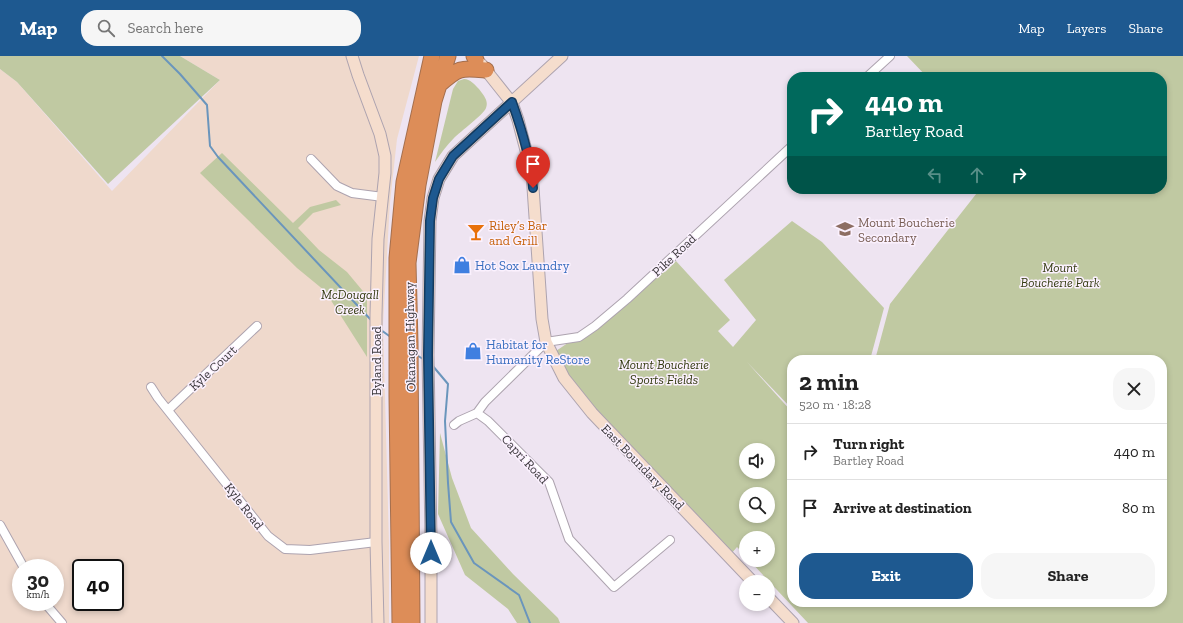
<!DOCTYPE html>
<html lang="en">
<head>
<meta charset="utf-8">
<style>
	:root { --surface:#fff; --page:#f6f6f6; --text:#222; --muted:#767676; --line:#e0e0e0; --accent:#1e5990 }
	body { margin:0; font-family:"Zilla Slab",serif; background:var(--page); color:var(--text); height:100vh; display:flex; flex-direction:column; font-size:15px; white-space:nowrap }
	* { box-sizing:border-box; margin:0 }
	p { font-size:13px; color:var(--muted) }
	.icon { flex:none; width:22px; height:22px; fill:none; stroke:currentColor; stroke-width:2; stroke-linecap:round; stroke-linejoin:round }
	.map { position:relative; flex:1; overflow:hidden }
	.sheet { position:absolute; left:787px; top:299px; width:380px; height:252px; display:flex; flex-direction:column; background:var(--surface); border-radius:16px; box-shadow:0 2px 6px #0003 }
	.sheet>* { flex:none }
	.top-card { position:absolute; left:787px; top:16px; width:380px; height:122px; border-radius:16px; box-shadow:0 2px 6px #0003; background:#00695c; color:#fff; overflow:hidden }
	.buttons { position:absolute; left:739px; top:387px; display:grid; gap:8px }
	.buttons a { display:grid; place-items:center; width:36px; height:36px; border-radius:50%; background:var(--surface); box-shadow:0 2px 6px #0003; font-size:20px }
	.speed { position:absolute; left:12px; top:503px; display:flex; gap:8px; font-size:20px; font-weight:700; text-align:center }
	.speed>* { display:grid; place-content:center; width:52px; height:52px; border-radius:50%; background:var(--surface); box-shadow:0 2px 6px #0003; line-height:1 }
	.speed small { font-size:10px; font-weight:400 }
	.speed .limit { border:2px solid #111; border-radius:6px; background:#fff; color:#111 }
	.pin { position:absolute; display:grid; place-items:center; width:34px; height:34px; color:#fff; margin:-41px -17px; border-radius:50% 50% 50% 0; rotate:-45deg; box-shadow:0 0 4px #0007 }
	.pin .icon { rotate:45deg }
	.me { position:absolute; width:44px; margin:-22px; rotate:0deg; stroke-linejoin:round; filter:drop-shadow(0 0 3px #0008) }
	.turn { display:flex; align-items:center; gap:14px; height:84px; padding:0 12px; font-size:18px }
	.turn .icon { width:52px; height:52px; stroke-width:2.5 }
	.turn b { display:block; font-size:28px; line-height:34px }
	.lanes { display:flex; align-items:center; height:38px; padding:0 12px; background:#0003; justify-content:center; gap:20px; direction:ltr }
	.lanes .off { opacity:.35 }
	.round { display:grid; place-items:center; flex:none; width:42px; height:42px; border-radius:16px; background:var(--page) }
	.overview { display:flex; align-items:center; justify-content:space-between; height:68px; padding:0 12px }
	h1 { font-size:24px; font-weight:800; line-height:30px }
	.button { display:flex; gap:8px; margin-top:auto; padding:8px 12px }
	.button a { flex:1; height:46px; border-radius:16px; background:var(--accent); color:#fff; font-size:16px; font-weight:800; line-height:46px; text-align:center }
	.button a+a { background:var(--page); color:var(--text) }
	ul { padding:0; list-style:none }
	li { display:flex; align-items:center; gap:12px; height:56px; padding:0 12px; border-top:1px solid var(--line) }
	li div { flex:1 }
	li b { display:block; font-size:15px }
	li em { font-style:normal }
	header { display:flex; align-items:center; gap:24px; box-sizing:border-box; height:56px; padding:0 20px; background:var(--accent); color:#fff }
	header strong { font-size:19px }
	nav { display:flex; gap:22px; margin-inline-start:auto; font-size:14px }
	.search { width:280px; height:36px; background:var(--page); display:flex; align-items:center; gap:10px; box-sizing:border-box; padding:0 14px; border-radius:16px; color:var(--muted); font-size:15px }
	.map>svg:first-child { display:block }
	.industrial { fill:#efd9cc; fill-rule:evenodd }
	.green { fill:#c0c9a2; fill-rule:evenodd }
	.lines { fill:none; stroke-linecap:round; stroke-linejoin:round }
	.stream { stroke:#6a95bc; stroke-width:2 }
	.street-casing { stroke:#ada3af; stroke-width:10 }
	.secondary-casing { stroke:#ada3af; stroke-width:13 }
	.highway-casing { stroke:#a46f4e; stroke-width:17 }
	.street { stroke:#fff; stroke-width:8 }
	.secondary { stroke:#f5ddcd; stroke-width:11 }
	.highway { stroke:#dd8d58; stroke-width:15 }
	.route-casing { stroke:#143a5e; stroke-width:10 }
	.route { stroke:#1e5990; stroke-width:7 }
	.labels { text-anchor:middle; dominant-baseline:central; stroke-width:3; stroke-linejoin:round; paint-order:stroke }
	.education-label { font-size:13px; fill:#785e54; stroke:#fbf1fe; text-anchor:start }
	.food-label { font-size:13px; fill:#c56008; stroke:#fbf1fe; text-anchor:start }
	.street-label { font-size:13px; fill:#3b383c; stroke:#fbf1fe }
	.shop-label { font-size:13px; fill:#366cbe; stroke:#fbf1fe; text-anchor:start }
	.park-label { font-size:13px; font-style:italic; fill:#343b11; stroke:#fbf1fe }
</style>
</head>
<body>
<header>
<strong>Map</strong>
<div class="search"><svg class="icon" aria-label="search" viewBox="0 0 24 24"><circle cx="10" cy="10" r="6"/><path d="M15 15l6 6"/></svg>Search here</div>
<nav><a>Map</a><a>Layers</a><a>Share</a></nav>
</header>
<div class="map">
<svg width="1183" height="567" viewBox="0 0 1183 567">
	<rect width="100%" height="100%" fill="#eee4f1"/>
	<path class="industrial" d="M 180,0 L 419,0 L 397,83 L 390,146 L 383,268 L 389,487 L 389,567 L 0,567 L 0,13 L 17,26 L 112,135 L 220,24 ZM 21,512 L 55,512 L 55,546 L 21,546 ZM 81,512 L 115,512 L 115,546 L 81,546 Z"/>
	<path class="green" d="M 0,0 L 180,0 L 220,24 L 108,128 L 17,26 L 0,13 Z
		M 907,0 L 1183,0 L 1183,567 L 808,567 L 749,504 L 768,504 L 768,482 L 746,482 L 746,500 L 737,491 L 726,504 L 590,359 L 553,297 L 627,247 L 662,213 L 665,216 L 676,205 L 730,264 L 718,275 L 733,291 L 756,264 L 724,224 L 792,165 L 822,186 L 884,252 L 870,304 L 792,304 L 792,353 L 747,306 L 792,356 L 792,546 L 1162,546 L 1162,304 L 875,304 L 890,248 L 980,133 L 1162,133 L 1162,21 L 927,21 ZM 746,394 L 768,394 L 768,416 L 746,416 ZM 746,438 L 768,438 L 768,460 L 746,460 Z
		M 464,23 C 470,23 475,29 479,33 C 483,39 489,44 486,52 C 484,58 460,76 454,82 C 447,89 441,97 435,106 L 453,33 L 458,25 Z
		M 222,97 L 293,167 L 310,151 L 336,144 L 341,149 L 313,157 L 298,172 L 319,194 L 347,216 L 367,240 L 367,301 L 325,235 L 297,212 L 200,117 Z
		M 440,377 L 452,422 L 471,472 L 513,518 L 558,562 L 560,567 L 517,567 L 508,553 L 465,519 L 438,458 Z"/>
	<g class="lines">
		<path class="stream" d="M 162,0 L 180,18 L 207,49 L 210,90 L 218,101 L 372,265
			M 381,274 L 392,282
			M 415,298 L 423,303
			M 432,309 L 448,328 L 445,365 L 448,427 L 451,466 L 474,507 L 519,539 L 530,567"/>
		<g class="street-casing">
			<path id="street" d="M 867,21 L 890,0
				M 311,103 L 337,130 L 352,137 L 383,141
				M 151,331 L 158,342 L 268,480 L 285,493 L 310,494 L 376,486
				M 168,354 L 257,270
				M 454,369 L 459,365 L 477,357
				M 0,469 L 24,512
				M 670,484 L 614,531 L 569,483 L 549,426 L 488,365 L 477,357 L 485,346 L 546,286 L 579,281 L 595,270 L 627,243 L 792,90
				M 44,546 L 62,567"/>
		</g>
		<g class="secondary-casing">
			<path id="secondary" d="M 352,0 L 358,19 L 380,78 L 385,100 L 385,117 L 378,183 L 376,259 L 376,486 L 378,567
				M 481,8 L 512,47 L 518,64 L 532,117 L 542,263 L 546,286 L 564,322 L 592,357 L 753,526
				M 768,541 L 793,567
				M 431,567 L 431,483 L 428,299 L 430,165 L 433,142 L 439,123 L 453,100 L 562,0"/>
		</g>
		<g class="highway-casing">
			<path id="highway" d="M 474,0 L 476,4
				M 440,28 C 459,11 461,12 486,14
				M 400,567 L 397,340 L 397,202 L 404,126 L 432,0
				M 412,567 L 410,288 L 408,207 L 418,129 L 434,45 L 448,0"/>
		</g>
		<use href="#street" class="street"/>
		<use href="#secondary" class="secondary"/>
		<use href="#highway" class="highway"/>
	</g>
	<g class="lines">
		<g class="route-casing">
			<path id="route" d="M 431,497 L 428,299 L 430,165 L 433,142 L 439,123 L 453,100 L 512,46 C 522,74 531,103 533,132"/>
		</g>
		<use href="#route" class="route"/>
	</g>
	<defs>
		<g id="school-bare" transform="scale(1.38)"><path d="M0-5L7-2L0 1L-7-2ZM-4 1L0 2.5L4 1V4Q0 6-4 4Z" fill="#8d6e63" stroke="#fbf1fe" stroke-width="2.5" paint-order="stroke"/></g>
		<g id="bar-bare" transform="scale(1.38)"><path d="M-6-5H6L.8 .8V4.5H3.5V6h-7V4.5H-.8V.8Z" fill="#e8710a" stroke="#fbf1fe" stroke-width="2.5" paint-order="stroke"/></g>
		<g id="shop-bare" transform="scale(1.38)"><path d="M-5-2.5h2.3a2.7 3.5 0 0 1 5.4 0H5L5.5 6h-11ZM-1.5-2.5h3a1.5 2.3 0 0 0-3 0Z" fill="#3f7fe0" stroke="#fbf1fe" stroke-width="2.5" paint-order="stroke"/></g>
	</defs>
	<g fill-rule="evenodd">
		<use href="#school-bare" x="845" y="173"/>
		<use href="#bar-bare" x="476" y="176"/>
		<use href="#shop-bare" x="462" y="209"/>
		<use href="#shop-bare" x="473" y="295"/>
	</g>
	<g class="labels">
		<g class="education-label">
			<text x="858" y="166">Mount Boucherie<tspan x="858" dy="15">Secondary</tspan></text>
		</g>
		<g class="food-label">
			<text x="489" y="169">Riley’s Bar<tspan x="489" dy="15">and Grill</tspan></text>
		</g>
		<g class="street-label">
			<text transform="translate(674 199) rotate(-43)">Pike Road</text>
			<text transform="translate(410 281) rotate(-91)">Okanagan Highway</text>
			<text transform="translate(376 305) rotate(-90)">Byland Road</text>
			<text transform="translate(213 312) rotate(-43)">Kyle Court</text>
			<text transform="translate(525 403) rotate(47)">Capri Road</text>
			<text transform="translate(643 411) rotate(46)">East Boundary Road</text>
			<text transform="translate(244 450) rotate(52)">Kyle Road</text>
		</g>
		<g class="shop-label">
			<text x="475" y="209">Hot Sox Laundry</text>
			<text x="486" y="288">Habitat for<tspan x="486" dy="15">Humanity ReStore</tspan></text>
		</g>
		<g class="park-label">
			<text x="1060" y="211">Mount<tspan x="1060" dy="15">Boucherie Park</tspan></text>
			<text x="350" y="238">McDougall<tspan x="350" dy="15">Creek</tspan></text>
			<text x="664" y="308">Mount Boucherie<tspan x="664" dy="15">Sports Fields</tspan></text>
		</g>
	</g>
</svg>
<div class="buttons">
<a><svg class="icon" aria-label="sound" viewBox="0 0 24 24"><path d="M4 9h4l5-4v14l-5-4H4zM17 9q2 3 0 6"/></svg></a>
<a><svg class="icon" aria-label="search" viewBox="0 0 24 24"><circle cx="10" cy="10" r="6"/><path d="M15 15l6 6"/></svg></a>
<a>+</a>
<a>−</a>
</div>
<div class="speed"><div>30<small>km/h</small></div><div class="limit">40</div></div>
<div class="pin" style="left:533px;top:132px;background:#d93025"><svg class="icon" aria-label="arrive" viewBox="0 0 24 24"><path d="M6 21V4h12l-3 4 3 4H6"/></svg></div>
<svg class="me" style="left:431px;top:497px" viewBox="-20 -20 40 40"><circle r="19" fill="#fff"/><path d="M0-13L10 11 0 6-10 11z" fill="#1e5990"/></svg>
<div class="top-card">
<div class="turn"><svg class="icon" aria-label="right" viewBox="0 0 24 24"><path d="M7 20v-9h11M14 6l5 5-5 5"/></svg><div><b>440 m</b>Bartley Road</div></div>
<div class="lanes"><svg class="icon off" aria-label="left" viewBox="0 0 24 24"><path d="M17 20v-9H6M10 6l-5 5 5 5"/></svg><svg class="icon off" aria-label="ahead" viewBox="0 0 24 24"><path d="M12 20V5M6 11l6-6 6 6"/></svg><svg class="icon" aria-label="right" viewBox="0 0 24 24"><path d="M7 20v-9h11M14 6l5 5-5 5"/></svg></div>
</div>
<section class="sheet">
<div class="overview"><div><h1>2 min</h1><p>520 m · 18:28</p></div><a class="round"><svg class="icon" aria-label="close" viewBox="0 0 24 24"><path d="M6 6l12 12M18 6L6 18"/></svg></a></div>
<ul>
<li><svg class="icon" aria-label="right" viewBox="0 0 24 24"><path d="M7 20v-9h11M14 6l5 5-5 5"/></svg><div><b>Turn right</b><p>Bartley Road</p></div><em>440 m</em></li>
<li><svg class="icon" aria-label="arrive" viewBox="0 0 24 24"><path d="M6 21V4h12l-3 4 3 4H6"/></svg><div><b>Arrive at destination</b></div><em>80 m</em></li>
</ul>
<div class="button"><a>Exit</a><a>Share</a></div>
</section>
</div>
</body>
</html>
